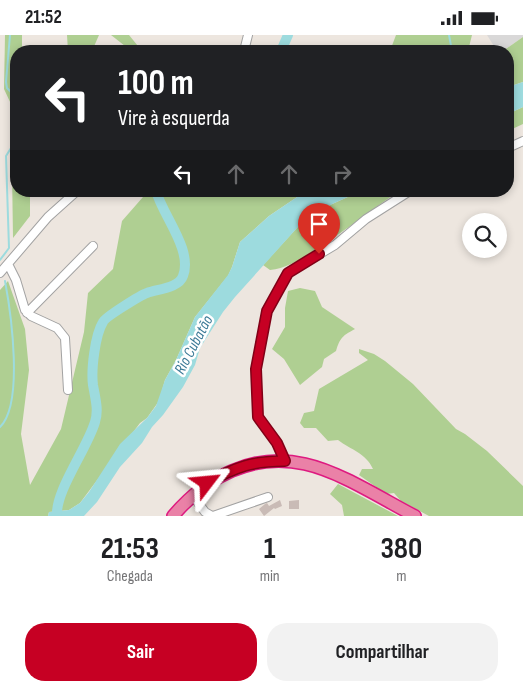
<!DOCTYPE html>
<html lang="pt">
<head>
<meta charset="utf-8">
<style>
	:root { --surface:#fff; --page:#f2f2f2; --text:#202124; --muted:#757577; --accent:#c60023 }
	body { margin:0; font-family:"Sofia Sans Condensed",sans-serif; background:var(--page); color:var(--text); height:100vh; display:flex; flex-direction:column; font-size:19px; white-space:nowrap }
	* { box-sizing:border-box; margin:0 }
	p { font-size:16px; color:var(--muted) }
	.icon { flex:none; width:28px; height:28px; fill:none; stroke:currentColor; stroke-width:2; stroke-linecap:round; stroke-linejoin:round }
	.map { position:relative; height:481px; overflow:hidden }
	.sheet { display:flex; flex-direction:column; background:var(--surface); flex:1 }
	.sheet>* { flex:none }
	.guide { position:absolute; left:10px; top:10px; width:504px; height:152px; border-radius:20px; box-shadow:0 2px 8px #0003; background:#202124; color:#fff; overflow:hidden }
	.tools { position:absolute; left:462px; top:178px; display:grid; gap:10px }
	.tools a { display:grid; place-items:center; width:45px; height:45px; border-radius:50%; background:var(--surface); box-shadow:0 2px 8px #0003; font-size:25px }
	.pin { position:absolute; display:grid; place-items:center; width:42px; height:42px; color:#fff; margin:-51px -21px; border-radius:50% 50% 50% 0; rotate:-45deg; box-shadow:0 0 5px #0007 }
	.pin .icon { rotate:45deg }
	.me { position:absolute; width:55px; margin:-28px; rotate:61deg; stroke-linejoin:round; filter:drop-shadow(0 0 4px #0008) }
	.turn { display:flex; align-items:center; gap:18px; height:105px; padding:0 25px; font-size:22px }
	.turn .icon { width:65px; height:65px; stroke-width:2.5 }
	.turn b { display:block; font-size:35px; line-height:42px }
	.lanes { display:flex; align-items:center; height:48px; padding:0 25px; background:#0003; justify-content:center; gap:25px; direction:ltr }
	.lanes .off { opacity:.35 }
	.eta { display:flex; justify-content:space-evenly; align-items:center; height:85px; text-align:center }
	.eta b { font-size:30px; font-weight:700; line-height:35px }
	.primary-button { display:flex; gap:10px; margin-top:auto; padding:10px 25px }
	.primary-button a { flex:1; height:58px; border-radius:20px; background:var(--accent); color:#fff; font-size:20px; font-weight:700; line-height:58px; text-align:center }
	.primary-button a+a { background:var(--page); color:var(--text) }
	.status { display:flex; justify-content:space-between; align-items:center; height:35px; padding:0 25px; background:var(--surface); direction:ltr }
	.status svg { height:14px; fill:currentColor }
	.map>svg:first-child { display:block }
	.residential { fill:#d9d8d8 }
	.forest { fill:#afcf92 }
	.water { fill:#9ddbde }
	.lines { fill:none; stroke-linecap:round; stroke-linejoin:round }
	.stream { stroke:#9ddbde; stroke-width:2 }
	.river { stroke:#9ddbde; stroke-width:10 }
	.building { fill:#c9bbb6 }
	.minor-casing { stroke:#a2a2a2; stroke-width:10 }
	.highway-casing { stroke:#de1a80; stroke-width:14 }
	.minor { stroke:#fff; stroke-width:8 }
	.highway { stroke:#ea81a7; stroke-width:11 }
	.route-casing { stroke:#810017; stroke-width:12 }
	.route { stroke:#c60023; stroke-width:9 }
	.labels { text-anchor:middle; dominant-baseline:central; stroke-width:5; stroke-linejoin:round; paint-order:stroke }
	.water-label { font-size:16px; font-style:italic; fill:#3c7a97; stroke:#fff }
</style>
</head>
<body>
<div class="status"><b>21:52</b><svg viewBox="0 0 49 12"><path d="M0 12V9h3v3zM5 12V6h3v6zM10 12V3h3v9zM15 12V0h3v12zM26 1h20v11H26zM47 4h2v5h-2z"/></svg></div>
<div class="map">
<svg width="523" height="481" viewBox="0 0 523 481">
	<rect width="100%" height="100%" fill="#ede6df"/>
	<path class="residential" d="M 487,0 L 523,0 L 523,2 L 503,16 L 497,16 Z"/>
	<path class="forest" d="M 5,0 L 22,0 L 22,16 L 16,16 L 16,156 L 30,156 L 30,181 L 13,203 L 11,69 L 4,54 Z
		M 67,0 L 99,0 L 92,16 L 68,16 Z
		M 111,0 L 129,0 L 142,16 L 126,16 L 125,11 Z
		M 396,0 L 472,0 L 468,16 L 390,16 Z
		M 523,2 L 523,47 L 508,52 L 508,16 L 503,16 Z
		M 523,72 L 523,89 L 508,96 L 508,79 Z
		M 143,156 L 306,156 L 269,181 L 240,207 L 232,232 L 228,241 L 195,282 L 176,325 L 165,345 L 159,366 L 147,383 L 140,388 L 80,468 L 69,475 L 49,477 L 48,481 L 0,481 L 0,255 L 8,246 L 25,294 L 29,335 L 21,399 L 30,450 L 61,394 L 84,297 L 88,258 L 113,234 L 122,186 L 143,162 Z
		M 361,156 L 399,156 C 372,174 347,195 319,212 C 304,222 289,233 270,235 L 263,230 L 306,183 L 319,175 Z
		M 300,253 L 315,256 L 322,272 L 355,294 C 342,301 340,303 336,316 L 324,324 L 322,332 L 300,350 L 284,324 L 272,314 L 285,292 L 285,273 L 288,256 Z
		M 359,314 L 374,319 L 385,326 L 413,349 L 456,394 L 465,399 L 487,416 L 523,451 L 523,481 L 429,481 L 401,466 L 394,458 L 386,459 L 359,440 L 362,434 L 373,434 C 366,418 351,415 338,405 L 328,406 L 316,393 L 304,393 L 300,388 L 304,378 L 314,376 L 319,354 L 368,325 L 359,318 Z
		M 338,449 L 398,481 L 344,481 L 342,470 L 330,459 Z"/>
	<path class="water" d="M 523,47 L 523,72 L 508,79 L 508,52 Z
		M 306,156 L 361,156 L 319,175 L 306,183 L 235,262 L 223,277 L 200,313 L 195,330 L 183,352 L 163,380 L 152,392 L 142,408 L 120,432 L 97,467 L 84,481 L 48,481 L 49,477 L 69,475 L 80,468 L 89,457 L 120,409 L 147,383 L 156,371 L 165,345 L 176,325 L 195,282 L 228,240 L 232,232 L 240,207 L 269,181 Z"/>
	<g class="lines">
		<path class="stream" d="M 10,0 L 6,47 L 7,53 L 16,62
			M 449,0 L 452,16
			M 0,225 L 9,213 L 6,121 L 16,105
			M 0,392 C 24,369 11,278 5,246"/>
		<path class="river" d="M 281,16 L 288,0
			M 57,481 C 55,456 87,414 95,387 C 99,375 95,362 93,350 C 91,335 95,300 103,287 C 105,282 141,260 147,258 C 158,254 179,253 183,241 C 193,215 163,181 156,156"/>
	</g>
	<path class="building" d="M 280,465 L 282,471 L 275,474 L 274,473 L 264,481 L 259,474 L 265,469 L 267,468 L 269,471 Z
		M 299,465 L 299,474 L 289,474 L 289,466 Z"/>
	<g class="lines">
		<g class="minor-casing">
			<path id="minor" d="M 244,16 L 248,0
				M 508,113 L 523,106
				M 8,229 L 16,245 L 25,275 L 31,281 L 57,293 L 65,303 L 68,355
				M 0,238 L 48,182 L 77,156
				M 27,278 L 93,211
				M 285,426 L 277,408 L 258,382 L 256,334 L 267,276 L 288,238 L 335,210 L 366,184 L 410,156
				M 193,461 L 205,477 L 212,481
				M 213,481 L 268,462"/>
		</g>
		<g class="highway-casing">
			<path id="highway" d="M 173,481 C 206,442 253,417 305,429 C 341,437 382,464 415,481"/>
		</g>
		<use href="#minor" class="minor"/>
		<use href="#highway" class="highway"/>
	</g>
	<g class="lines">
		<g class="route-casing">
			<path id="route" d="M 207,448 C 236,432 252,426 285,426 L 277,408 L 258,382 L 256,334 L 267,276 L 288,238 L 319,219"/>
		</g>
		<use href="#route" class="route"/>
	</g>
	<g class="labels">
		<g class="water-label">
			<text transform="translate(194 310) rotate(-62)">Rio Cubatão</text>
		</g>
	</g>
</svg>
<div class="tools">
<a><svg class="icon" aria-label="search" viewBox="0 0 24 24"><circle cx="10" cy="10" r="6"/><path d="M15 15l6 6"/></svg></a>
</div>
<div class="pin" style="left:319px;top:219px;background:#d93025"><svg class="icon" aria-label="arrive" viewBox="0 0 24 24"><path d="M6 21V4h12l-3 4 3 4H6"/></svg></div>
<svg class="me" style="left:207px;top:448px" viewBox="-20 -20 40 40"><path d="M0-17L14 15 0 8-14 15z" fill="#c60023" stroke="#fff" stroke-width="4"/></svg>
<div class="guide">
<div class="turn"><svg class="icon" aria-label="left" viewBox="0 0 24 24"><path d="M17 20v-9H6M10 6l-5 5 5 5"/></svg><div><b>100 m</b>Vire à esquerda</div></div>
<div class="lanes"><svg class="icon" aria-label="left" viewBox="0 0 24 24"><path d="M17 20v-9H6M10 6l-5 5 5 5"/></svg><svg class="icon off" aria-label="ahead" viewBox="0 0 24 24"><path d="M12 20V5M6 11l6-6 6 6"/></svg><svg class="icon off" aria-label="ahead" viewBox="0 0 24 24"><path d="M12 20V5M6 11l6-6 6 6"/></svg><svg class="icon off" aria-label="right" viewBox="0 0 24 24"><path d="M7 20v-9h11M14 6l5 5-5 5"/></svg></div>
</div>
</div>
<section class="sheet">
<div class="eta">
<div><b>21:53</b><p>Chegada</p></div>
<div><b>1</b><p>min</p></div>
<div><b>380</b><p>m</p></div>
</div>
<div class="primary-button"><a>Sair</a><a>Compartilhar</a></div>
</section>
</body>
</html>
